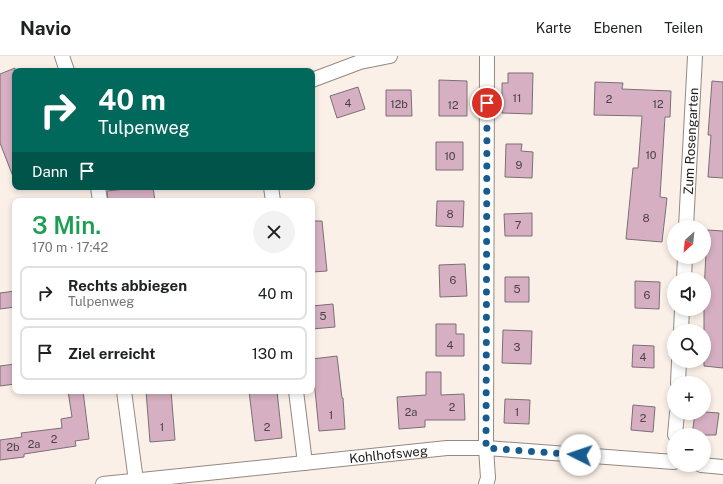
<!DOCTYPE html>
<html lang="de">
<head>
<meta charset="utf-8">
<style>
	:root { --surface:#fff; --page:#f2f2f2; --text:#202124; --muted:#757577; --line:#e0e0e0 }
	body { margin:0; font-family:"Public Sans",sans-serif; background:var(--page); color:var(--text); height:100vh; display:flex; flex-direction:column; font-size:15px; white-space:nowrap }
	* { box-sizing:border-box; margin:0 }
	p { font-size:13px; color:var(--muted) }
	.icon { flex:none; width:22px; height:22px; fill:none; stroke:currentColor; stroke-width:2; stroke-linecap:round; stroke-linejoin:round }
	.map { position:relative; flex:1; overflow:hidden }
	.sheet { position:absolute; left:12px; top:142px; width:303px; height:196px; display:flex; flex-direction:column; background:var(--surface); border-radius:8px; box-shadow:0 2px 6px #0003 }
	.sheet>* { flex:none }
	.hud { position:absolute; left:12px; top:12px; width:303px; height:122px; border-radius:8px; box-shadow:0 2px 6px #0003; background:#00695c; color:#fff; overflow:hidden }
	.needle { width:26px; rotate:207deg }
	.tools { position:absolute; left:667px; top:164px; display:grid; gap:8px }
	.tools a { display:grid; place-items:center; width:44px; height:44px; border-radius:50%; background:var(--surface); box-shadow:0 2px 6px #0003; font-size:20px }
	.pin { position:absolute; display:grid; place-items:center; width:34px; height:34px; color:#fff; margin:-17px; border:2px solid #fff; border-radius:50%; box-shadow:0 1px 4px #0007 }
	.me { position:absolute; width:44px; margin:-22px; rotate:274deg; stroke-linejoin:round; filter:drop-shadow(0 0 3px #0008) }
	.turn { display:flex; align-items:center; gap:14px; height:84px; padding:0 20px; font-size:18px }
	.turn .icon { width:52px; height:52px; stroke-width:2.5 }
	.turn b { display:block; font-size:28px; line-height:34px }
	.then { display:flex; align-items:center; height:38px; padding:0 20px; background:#0003; gap:8px; font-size:15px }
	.round { display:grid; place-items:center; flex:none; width:42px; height:42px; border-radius:21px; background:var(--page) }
	.head { display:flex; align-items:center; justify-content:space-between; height:68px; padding:0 20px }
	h1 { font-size:24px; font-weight:600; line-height:30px; color:#1e9e55 }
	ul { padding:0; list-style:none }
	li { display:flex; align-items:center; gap:12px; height:54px; margin:0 8px 6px; padding:0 12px; border:2px solid var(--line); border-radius:8px }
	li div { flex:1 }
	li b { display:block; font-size:15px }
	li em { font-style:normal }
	header { display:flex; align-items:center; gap:24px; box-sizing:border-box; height:56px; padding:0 20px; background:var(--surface); border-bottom:1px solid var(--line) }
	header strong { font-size:19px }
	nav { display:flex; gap:22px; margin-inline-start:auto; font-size:14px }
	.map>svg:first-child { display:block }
	.building { fill:#d6b0c2; stroke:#7a6f74 }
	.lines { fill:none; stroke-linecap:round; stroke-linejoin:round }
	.street-casing { stroke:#928981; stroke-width:16 }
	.street { stroke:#fff; stroke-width:14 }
	.route { stroke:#175c91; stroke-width:7; stroke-dasharray:0 12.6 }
	.labels { text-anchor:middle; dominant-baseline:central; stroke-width:3; stroke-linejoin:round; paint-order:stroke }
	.number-label { font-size:11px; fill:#4d4143 }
	.street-label { font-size:13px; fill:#1f1c19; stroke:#faf0e8 }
</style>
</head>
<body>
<header>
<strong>Navio</strong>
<nav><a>Karte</a><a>Ebenen</a><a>Teilen</a></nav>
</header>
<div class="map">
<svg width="723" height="428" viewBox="0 0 723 428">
	<rect width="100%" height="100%" fill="#faf0e8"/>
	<path class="building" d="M 15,12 L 15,123 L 14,123 L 0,87 L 0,18 Z
		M 508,17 L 533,17 L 532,58 L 502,57 L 502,27 L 508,27 Z
		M 439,24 L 467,25 L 467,60 L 439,60 Z
		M 712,25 L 723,26 L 723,122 L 708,121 L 711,79 L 708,79 Z
		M 595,26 L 623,27 L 622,33 L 671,35 L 670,61 L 665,61 L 660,141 L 667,142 L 662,186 L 626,183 L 633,112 L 638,112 L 642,60 L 594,59 Z
		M 358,31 L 365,53 L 337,62 L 330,40 Z
		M 386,34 L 411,34 L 412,60 L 386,60 Z
		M 436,86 L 463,86 L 463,114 L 436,114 Z
		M 506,88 L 522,88 L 521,95 L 533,96 L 532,122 L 505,121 Z
		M 144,131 L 153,131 L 155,145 L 108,145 L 107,135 Z
		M 437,145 L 464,145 L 463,171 L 436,170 Z
		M 532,157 L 532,180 L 505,180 L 504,158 Z
		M 312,165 L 322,165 L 327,215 L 312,216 Z
		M 707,174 L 723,175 L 723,312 L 704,310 L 704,238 Z
		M 465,208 L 467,240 L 440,241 L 439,209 Z
		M 505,221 L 529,221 L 529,246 L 505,246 Z
		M 635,225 L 660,226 L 659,253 L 635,252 Z
		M 15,235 L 15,251 L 0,253 L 0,237 Z
		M 333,248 L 335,271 L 312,273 L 312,250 Z
		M 436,268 L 456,268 L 456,278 L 464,278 L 464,300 L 436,300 Z
		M 503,274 L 532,275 L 531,308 L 502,307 Z
		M 633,289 L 654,290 L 654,312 L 632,311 Z
		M 337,300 L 342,342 L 343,342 L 345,373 L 319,375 L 312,303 Z
		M 15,308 L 15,328 L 0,330 L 0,310 Z
		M 426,316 L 441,316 L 441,339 L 464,338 L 465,364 L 425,364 L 425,371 L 399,373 L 397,341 L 426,339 Z
		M 68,335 L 83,335 L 89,383 L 75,385 L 76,390 L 24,398 L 24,401 L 0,404 L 0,384 L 22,381 L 21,377 L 62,372 L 61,363 L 72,361 Z
		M 146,335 L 171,335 L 175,384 L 150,386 Z
		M 249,335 L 277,335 L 282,382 L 255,385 Z
		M 505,343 L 530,344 L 529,368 L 504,367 Z
		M 633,349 L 655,351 L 653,376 L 631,374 Z
		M 704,356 L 719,357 L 716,379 L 692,379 L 695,357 L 704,357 Z"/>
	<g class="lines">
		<g class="street-casing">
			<g id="street">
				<path d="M 62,0 L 67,15"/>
				<path d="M 312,24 L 360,6 L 390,0"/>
				<path d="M 98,131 L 100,145"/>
				<path d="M 271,131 L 273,145"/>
				<path id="s1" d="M 686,171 L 695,0"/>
				<path d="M 684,223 L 685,201"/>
				<path d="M 681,275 L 682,253"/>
				<path d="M 678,327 L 679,305"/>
				<path d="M 124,335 L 136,425"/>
				<path d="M 296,335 L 305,407"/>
				<path d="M 675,379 L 677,357"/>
				<path d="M 701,409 L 723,411"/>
				<path id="s2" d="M 103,428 L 447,392 L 486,392 L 674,406"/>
				<path d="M 486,428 L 488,422 L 486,392 L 487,0"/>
			</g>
		</g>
		<use href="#street" class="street"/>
	</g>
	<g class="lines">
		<path class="route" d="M 487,47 L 486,392 L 580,399"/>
	</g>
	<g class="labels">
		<g class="number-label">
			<text x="517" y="42">11</text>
			<text x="609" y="43">2</text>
			<text x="348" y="47">4</text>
			<text x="399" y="48">12b</text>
			<text x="658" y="48">12</text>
			<text x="453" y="49">12</text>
			<text x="651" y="99">10</text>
			<text x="450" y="100">10</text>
			<text x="519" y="109">9</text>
			<text x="450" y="158">8</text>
			<text x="646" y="162">8</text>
			<text x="518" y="169">7</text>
			<text x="453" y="224">6</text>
			<text x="517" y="233">5</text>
			<text x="647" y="239">6</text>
			<text x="323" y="260">5</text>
			<text x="450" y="289">4</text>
			<text x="517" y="291">3</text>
			<text x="643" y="301">4</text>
			<text x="452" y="351">2</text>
			<text x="411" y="356">2a</text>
			<text x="517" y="356">1</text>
			<text x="331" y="359">1</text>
			<text x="643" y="362">2</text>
			<text x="162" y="371">1</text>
			<text x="267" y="371">2</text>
			<text x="54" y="383">2</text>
			<text x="34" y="388">2a</text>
			<text x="13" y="391">2b</text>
		</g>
		<g class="street-label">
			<text stroke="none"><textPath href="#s1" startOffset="86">Zum Rosengarten</textPath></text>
			<text stroke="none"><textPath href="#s2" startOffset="287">Kohlhofsweg</textPath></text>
		</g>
	</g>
</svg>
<div class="tools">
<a><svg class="needle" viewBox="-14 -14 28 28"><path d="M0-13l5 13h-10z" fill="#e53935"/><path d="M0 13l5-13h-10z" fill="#757577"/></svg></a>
<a><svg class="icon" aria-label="sound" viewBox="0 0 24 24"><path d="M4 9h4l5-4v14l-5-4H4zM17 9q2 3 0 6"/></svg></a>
<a><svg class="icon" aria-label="search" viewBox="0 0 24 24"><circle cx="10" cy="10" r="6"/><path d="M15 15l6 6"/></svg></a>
<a>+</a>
<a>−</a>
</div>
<div class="pin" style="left:487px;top:47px;background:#d93025"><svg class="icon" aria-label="arrive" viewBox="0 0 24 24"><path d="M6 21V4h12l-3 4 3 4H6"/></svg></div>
<svg class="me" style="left:580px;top:399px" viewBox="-20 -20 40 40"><circle r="19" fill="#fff"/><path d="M0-13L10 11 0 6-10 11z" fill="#175c91"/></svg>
<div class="hud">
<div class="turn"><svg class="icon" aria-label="right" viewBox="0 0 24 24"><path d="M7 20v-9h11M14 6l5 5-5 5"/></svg><div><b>40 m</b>Tulpenweg</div></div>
<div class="then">Dann<svg class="icon" aria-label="arrive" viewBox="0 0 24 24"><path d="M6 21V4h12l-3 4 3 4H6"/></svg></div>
</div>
<section class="sheet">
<div class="head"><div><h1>3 Min.</h1><p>170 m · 17:42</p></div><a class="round"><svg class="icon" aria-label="close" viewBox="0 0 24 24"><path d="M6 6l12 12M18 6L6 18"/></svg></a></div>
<ul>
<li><svg class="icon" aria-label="right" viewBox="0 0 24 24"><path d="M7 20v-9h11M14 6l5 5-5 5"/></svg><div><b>Rechts abbiegen</b><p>Tulpenweg</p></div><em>40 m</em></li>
<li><svg class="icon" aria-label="arrive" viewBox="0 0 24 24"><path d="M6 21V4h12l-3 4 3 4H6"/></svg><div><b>Ziel erreicht</b></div><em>130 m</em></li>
</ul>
</section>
</div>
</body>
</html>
